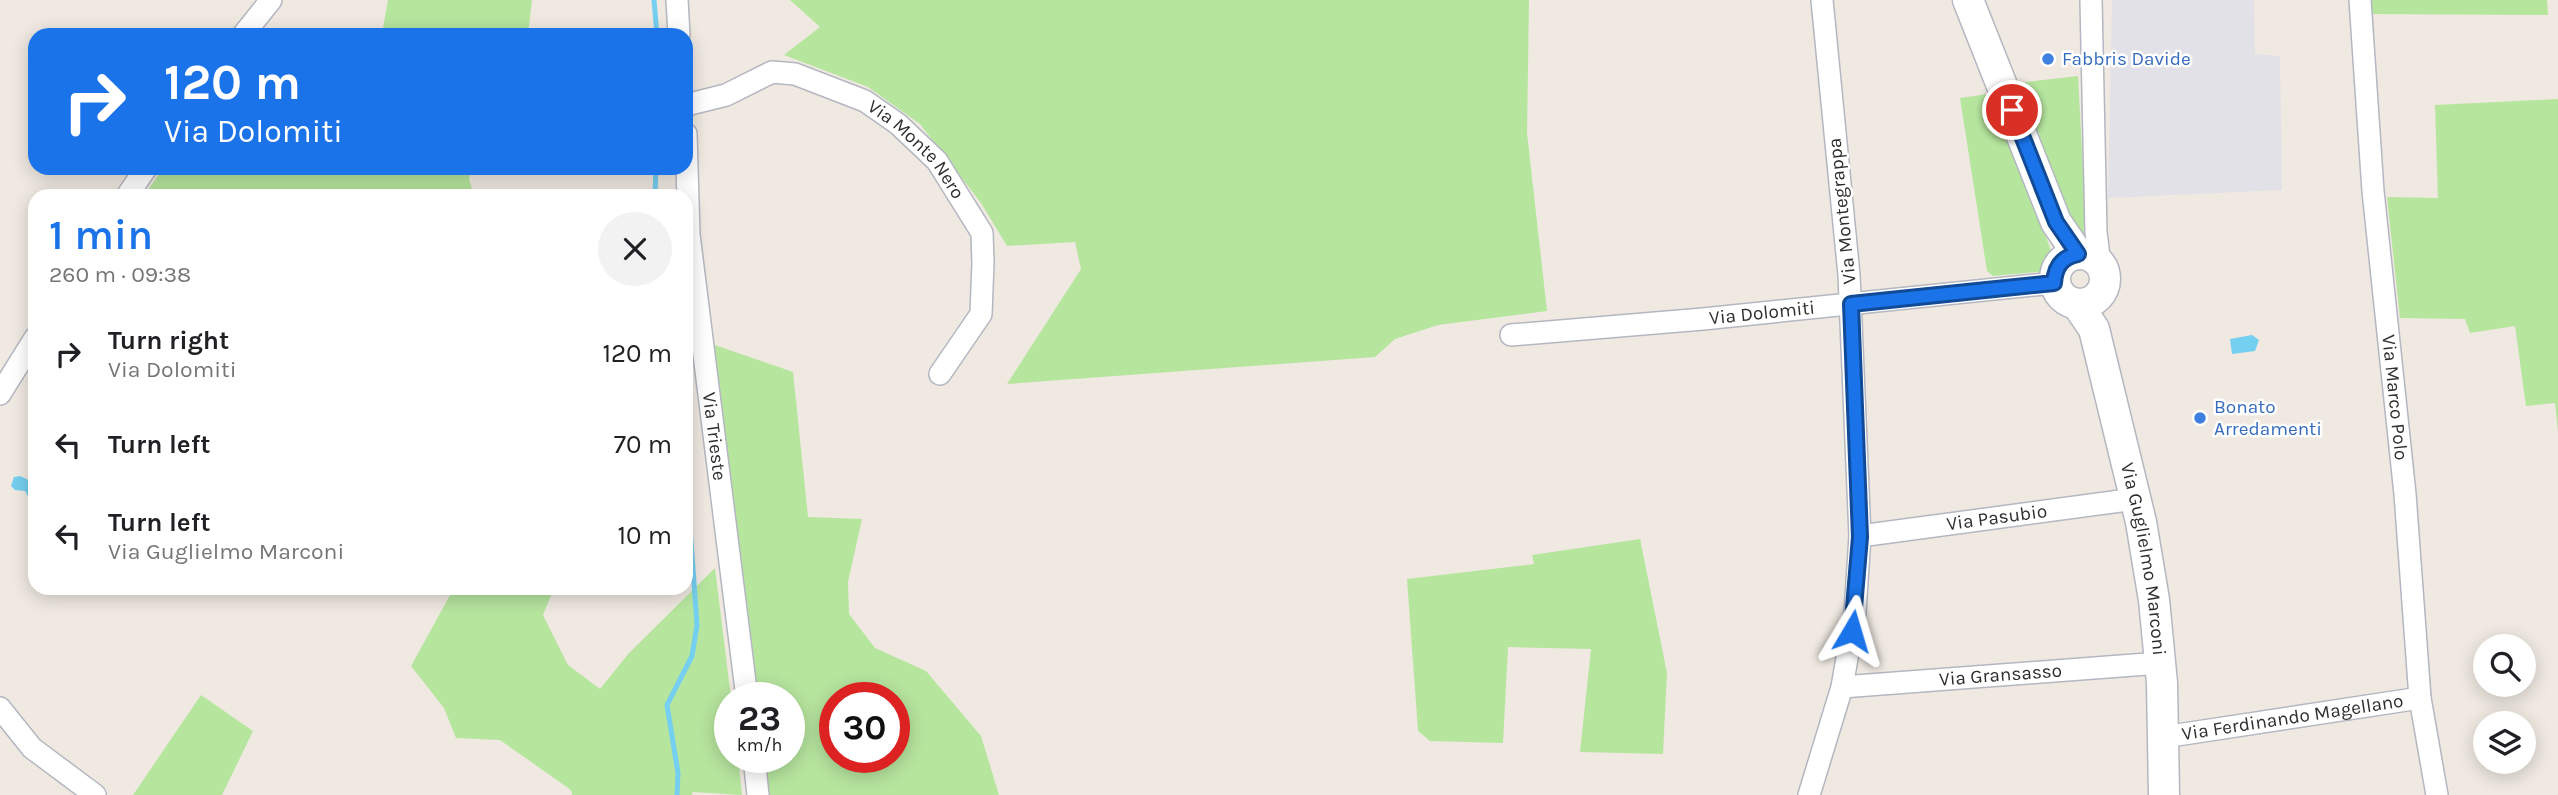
<!DOCTYPE html>
<html lang="en">
<head>
<meta charset="utf-8">
<style>
	:root { --surface:#fff; --page:#f2f2f2; --text:#202124; --muted:#757577; --accent:#1a73e8 }
	body { margin:0; font-family:Karla,sans-serif; background:var(--page); color:var(--text); height:100vh; display:flex; flex-direction:column; font-size:26px; white-space:nowrap }
	* { box-sizing:border-box; margin:0 }
	p { font-size:23px; color:var(--muted) }
	.icon { flex:none; width:38px; height:38px; fill:none; stroke:currentColor; stroke-width:2; stroke-linecap:round; stroke-linejoin:round }
	.map { position:relative; flex:1; overflow:hidden }
	.sheet { position:absolute; left:28px; top:189px; width:665px; height:406px; display:flex; flex-direction:column; background:var(--surface); border-radius:21px; box-shadow:0 4px 18px #0003 }
	.sheet>* { flex:none }
	.guide { position:absolute; left:28px; top:28px; width:665px; height:147px; border-radius:21px; box-shadow:0 4px 18px #0003; background:#1a73e8; color:#fff; overflow:hidden }
	.controls { position:absolute; left:2473px; top:634px; display:grid; gap:14px }
	.controls a { display:grid; place-items:center; width:63px; height:63px; border-radius:50%; background:var(--surface); box-shadow:0 4px 18px #0003; font-size:35px }
	.speed { position:absolute; left:714px; top:682px; display:flex; gap:14px; font-size:35px; font-weight:700; text-align:center }
	.speed>* { display:grid; place-content:center; width:91px; height:91px; border-radius:50%; background:var(--surface); box-shadow:0 4px 18px #0003; line-height:1 }
	.speed small { font-size:18px; font-weight:400 }
	.speed .limit { border:10px solid #d22; background:#fff; color:#111 }
	.pin { position:absolute; display:grid; place-items:center; width:60px; height:60px; color:#fff; margin:-30px; border:4px solid #fff; border-radius:50%; box-shadow:0 2px 7px #0007 }
	.me { position:absolute; width:77px; margin:-38px; rotate:7deg; stroke-linejoin:round; filter:drop-shadow(0 0 5px #0008) }
	.turn { display:flex; align-items:center; gap:24px; height:147px; padding:0 21px; font-size:32px }
	.turn .icon { width:91px; height:91px; stroke-width:2.5 }
	.turn b { display:block; font-size:49px; line-height:60px }
	.round { display:grid; place-items:center; flex:none; width:74px; height:74px; border-radius:37px; background:var(--page) }
	.head { display:flex; align-items:center; justify-content:space-between; height:119px; padding:0 21px }
	h1 { font-size:42px; font-weight:600; line-height:52px; color:var(--accent) }
	ul { padding:0; list-style:none }
	li { display:flex; align-items:center; gap:21px; height:91px; padding:0 21px }
	li div { flex:1 }
	li b { display:block; font-size:26px }
	li em { font-style:normal }
	.map>svg:first-child { display:block }
	.industrial { fill:#e3e1e8 }
	.green { fill:#b6e59e; fill-rule:evenodd }
	.water { fill:#75cff0 }
	.lines { fill:none; stroke-linecap:round; stroke-linejoin:round }
	.stream { stroke:#75cff0; stroke-width:5 }
	.street-casing { stroke:#b4b7c1; stroke-width:24 }
	.secondary-casing { stroke:#b4b7c1; stroke-width:33 }
	.street { stroke:#fff; stroke-width:21 }
	.secondary { stroke:#fff; stroke-width:30 }
	.route-casing { stroke:#114b97; stroke-width:18 }
	.route { stroke:#1a73e8; stroke-width:12 }
	.shop-dot { fill:#3f7fe0; stroke:#fff; stroke-width:2.5 }
	.labels { text-anchor:middle; dominant-baseline:central; stroke-width:5; stroke-linejoin:round; paint-order:stroke }
	.shop-label { font-size:19px; fill:#366cbe; stroke:#fff; text-anchor:start }
	.street-label { font-size:19px; fill:#2e2e2e; stroke:#fff }
</style>
</head>
<body>
<div class="map">
<svg width="2558" height="795" viewBox="0 0 2558 795">
	<rect width="100%" height="100%" fill="#efe9e1"/>
	<path class="industrial" d="M 2112,0 L 2254,0 L 2255,54 L 2280,56 L 2282,190 L 2108,198 Z"/>
	<path class="green" d="M 388,0 L 532,0 L 528,35 L 377,35 L 383,28 Z
		M 790,0 L 1529,0 L 1527,133 L 1547,311 L 1438,325 L 1395,339 L 1375,357 L 1007,384 L 1081,269 L 1075,242 L 1007,246 L 981,203 L 920,124 L 868,87 L 784,55 L 820,27 Z
		M 2371,0 L 2547,0 L 2548,15 L 2372,14 Z
		M 2078,76 L 2087,244 L 2077,247 L 2015,89 L 2026,82 Z
		M 1988,94 L 2024,173 L 2053,257 L 2049,271 L 1993,276 L 1987,271 L 1960,98 Z
		M 2558,99 L 2558,432 L 2555,403 L 2526,406 L 2515,326 L 2470,333 L 2465,319 L 2400,318 L 2387,197 L 2438,198 L 2435,105 Z
		M 163,168 L 472,168 L 469,179 L 474,196 L 144,196 Z
		M 709,343 L 793,372 L 808,517 L 862,519 L 848,582 L 849,614 L 875,648 L 926,671 L 981,736 L 999,795 L 767,795 L 763,758 L 789,758 L 789,698 L 757,698 L 749,619 ZM 835,698 L 894,698 L 894,758 L 835,758 Z
		M 1640,539 L 1667,673 L 1663,754 L 1580,752 L 1591,649 L 1508,647 L 1503,743 L 1430,741 L 1418,731 L 1407,579 L 1534,564 L 1532,555 Z
		M 715,568 L 731,698 L 730,758 L 738,758 L 742,795 L 693,792 L 692,795 L 572,795 L 571,790 L 500,740 L 456,738 L 444,708 L 411,666 L 454,588 L 554,588 L 543,615 L 568,665 L 600,689 L 629,653 Z
		M 201,695 L 253,731 L 222,795 L 133,795 Z"/>
	<path class="water" d="M 2252,335 L 2259,340 L 2255,351 L 2232,354 L 2230,339 Z
		M 20,476 L 35,483 L 35,498 L 29,498 L 25,491 L 15,490 L 11,486 L 14,477 Z"/>
	<g class="lines">
		<path class="stream" d="M 654,0 L 657,35
			M 655,196 L 656,168
			M 677,795 L 678,773 L 667,705 L 692,656 L 697,625 L 686,470"/>
		<g class="street-casing">
			<g id="street">
				<path d="M 677,0 L 679,35"/>
				<path d="M 2091,0 L 2096,232 L 2100,264"/>
				<path id="s1" d="M 2360,0 L 2373,191 L 2405,494 L 2420,698 L 2437,795"/>
				<path d="M 243,35 L 271,0"/>
				<path id="s2" d="M 686,105 L 726,95 L 772,72 L 795,74 L 865,101 L 898,124 L 937,161 L 982,233 L 983,263 L 981,314 L 940,374"/>
				<path id="s3" d="M 686,134 L 689,235 L 747,698"/>
				<path d="M 127,196 L 146,168"/>
				<path id="s4" d="M 1511,335 L 1703,319 L 2054,283"/>
				<path d="M 0,394 L 35,338"/>
				<path id="s5" d="M 1860,536 L 2135,499"/>
				<path id="s6" d="M 1842,687 L 2160,663"/>
				<path d="M 0,708 L 32,748 L 95,795"/>
				<path id="s7" d="M 2164,737 L 2420,698"/>
				<path d="M 754,758 L 758,795"/>
				<path d="M 1809,795 L 1842,687 L 1855,612 L 1860,536 L 1849,275 L 1822,0"/>
			</g>
		</g>
		<g class="secondary-casing">
			<g id="secondary">
				<path d="M 1968,0 L 2056,222 L 2078,254"/>
				<circle cx="2080" cy="279" r="25"/>
				<path id="s8" d="M 2077,304 L 2094,329 L 2141,522 L 2154,600 L 2162,683 L 2164,795"/>
			</g>
		</g>
		<use href="#street" class="street"/>
		<use href="#secondary" class="secondary"/>
	</g>
	<g class="lines">
		<g class="route-casing">
			<path id="route" d="M 1852,631 L 1860,537 L 1851,304 L 2054,283 C 2055,267 2062,257 2078,254 L 2056,222 L 2012,110"/>
		</g>
		<use href="#route" class="route"/>
	</g>
	<g class="shop-dot">
		<circle cx="2048" cy="59" r="7"/>
		<circle cx="2200" cy="418" r="7"/>
	</g>
	<g class="labels">
		<g class="shop-label">
			<text x="2062" y="59">Fabbris Davide</text>
			<text x="2214" y="407">Bonato<tspan x="2214" dy="22">Arredamenti</tspan></text>
		</g>
		<g class="street-label">
			<text stroke="none"><textPath href="#s2" startOffset="262">Via Monte Nero</textPath></text>
			<text transform="translate(1842 211) rotate(-96)">Via Montegrappa</text>
			<text stroke="none"><textPath href="#s4" startOffset="252">Via Dolomiti</textPath></text>
			<text stroke="none"><textPath href="#s1" startOffset="399">Via Marco Polo</textPath></text>
			<text stroke="none"><textPath href="#s3" startOffset="304">Via Trieste</textPath></text>
			<text stroke="none"><textPath href="#s5" startOffset="138">Via Pasubio</textPath></text>
			<text stroke="none"><textPath href="#s8" startOffset="266">Via Guglielmo Marconi</textPath></text>
			<text stroke="none"><textPath href="#s6" startOffset="159">Via Gransasso</textPath></text>
			<text stroke="none"><textPath href="#s7" startOffset="130">Via Ferdinando Magellano</textPath></text>
		</g>
	</g>
</svg>
<div class="controls">
<a><svg class="icon" aria-label="search" viewBox="0 0 24 24"><circle cx="10" cy="10" r="6"/><path d="M15 15l6 6"/></svg></a>
<a><svg class="icon" aria-label="layers" viewBox="0 0 24 24"><path d="M12 4l9 5-9 5-9-5zM3 14l9 5 9-5"/></svg></a>
</div>
<div class="speed"><div>23<small>km/h</small></div><div class="limit">30</div></div>
<div class="pin" style="left:2012px;top:110px;background:#d93025"><svg class="icon" aria-label="arrive" viewBox="0 0 24 24"><path d="M6 21V4h12l-3 4 3 4H6"/></svg></div>
<svg class="me" style="left:1852px;top:631px" viewBox="-20 -20 40 40"><path d="M0-17L14 15 0 8-14 15z" fill="#1a73e8" stroke="#fff" stroke-width="4"/></svg>
<div class="guide">
<div class="turn"><svg class="icon" aria-label="right" viewBox="0 0 24 24"><path d="M7 20v-9h11M14 6l5 5-5 5"/></svg><div><b>120 m</b>Via Dolomiti</div></div>
</div>
<section class="sheet">
<div class="head"><div><h1>1 min</h1><p>260 m · 09:38</p></div><a class="round"><svg class="icon" aria-label="close" viewBox="0 0 24 24"><path d="M6 6l12 12M18 6L6 18"/></svg></a></div>
<ul>
<li><svg class="icon" aria-label="right" viewBox="0 0 24 24"><path d="M7 20v-9h11M14 6l5 5-5 5"/></svg><div><b>Turn right</b><p>Via Dolomiti</p></div><em>120 m</em></li>
<li><svg class="icon" aria-label="left" viewBox="0 0 24 24"><path d="M17 20v-9H6M10 6l-5 5 5 5"/></svg><div><b>Turn left</b></div><em>70 m</em></li>
<li><svg class="icon" aria-label="left" viewBox="0 0 24 24"><path d="M17 20v-9H6M10 6l-5 5 5 5"/></svg><div><b>Turn left</b><p>Via Guglielmo Marconi</p></div><em>10 m</em></li>
</ul>
</section>
</div>
</body>
</html>
